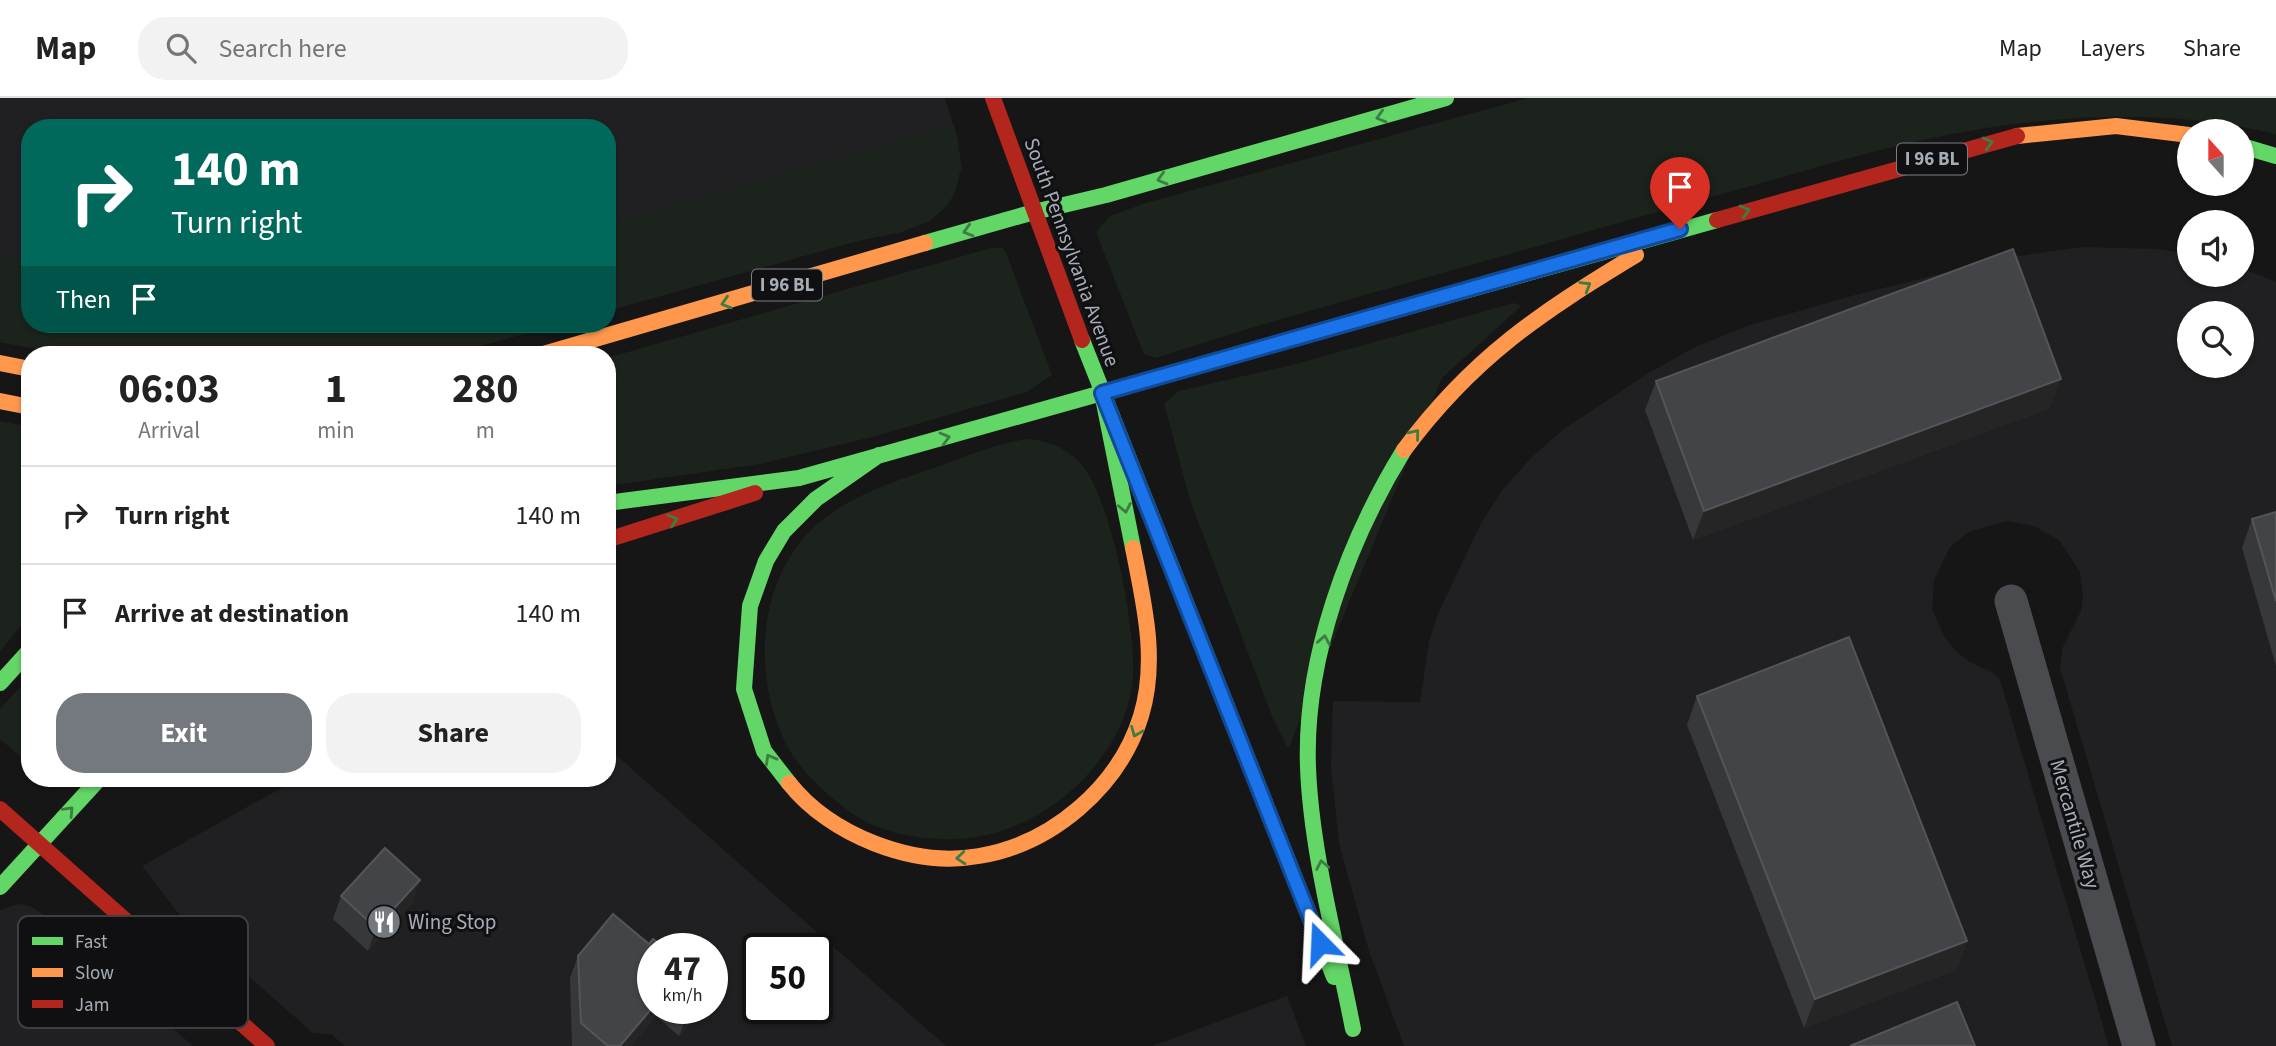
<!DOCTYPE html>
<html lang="en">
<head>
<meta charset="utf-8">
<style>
	:root { --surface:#fff; --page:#f2f2f2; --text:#222; --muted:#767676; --line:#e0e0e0; --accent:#74787f }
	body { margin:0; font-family:"Source Sans 3",sans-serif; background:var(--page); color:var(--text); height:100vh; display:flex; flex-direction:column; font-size:26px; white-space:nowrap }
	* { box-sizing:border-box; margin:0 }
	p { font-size:23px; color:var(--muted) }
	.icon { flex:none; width:38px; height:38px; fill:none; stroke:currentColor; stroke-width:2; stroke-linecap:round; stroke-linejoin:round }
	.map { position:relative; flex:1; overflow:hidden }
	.side { position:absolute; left:21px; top:248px; width:595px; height:441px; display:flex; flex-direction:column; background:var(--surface); border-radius:28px; box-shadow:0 2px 5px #0004 }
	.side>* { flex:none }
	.banner { position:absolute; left:21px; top:21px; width:595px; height:214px; border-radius:28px; box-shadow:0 2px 5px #0004; background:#00695c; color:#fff; overflow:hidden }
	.needle { width:46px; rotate:339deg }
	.fabs { position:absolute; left:2177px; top:21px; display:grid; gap:14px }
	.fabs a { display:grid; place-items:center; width:77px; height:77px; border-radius:50%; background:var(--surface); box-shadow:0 2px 5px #0004; font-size:35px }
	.speed { position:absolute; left:637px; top:835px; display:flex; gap:14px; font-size:35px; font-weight:700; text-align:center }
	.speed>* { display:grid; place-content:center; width:91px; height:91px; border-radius:50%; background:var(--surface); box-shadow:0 2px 5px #0004; line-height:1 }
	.speed small { font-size:18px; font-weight:400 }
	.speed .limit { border:4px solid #111; border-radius:10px; background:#fff; color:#111 }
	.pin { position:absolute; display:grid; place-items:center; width:60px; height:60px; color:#fff; margin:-72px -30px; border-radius:50% 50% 50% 0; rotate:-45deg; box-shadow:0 0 7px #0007 }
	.pin .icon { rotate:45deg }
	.me { position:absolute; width:77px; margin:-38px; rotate:339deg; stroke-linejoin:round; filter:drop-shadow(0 0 5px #0008) }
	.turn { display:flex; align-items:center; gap:24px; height:147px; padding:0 35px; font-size:32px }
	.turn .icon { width:91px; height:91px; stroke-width:2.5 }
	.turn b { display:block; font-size:49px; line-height:60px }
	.then { display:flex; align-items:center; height:66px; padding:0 35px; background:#0003; gap:14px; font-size:26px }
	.eta { display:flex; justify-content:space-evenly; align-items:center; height:119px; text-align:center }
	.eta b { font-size:42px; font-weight:700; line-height:49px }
	.primary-button { display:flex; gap:14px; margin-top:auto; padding:14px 35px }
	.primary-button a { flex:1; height:80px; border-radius:28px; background:var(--accent); color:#fff; font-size:28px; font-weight:700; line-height:80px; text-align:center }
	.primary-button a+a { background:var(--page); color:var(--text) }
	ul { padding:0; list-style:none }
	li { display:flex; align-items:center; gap:21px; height:98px; padding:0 35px; border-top:2px solid var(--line) }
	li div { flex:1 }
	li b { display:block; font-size:26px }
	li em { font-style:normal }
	header { display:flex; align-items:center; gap:42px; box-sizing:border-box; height:98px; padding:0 35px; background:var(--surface); border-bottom:2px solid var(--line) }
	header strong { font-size:33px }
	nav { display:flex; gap:38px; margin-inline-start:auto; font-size:24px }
	.search { width:490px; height:63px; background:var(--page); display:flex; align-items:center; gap:18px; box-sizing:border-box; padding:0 24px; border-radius:28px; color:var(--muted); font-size:26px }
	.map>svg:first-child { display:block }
	.built { fill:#202022; fill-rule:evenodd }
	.green { fill:#1c231d }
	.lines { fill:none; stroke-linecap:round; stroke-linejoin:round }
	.street { stroke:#4a4b4f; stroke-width:33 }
	.fast { stroke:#63d668; stroke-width:16 }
	.slow { stroke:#ff974d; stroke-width:16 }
	.jam { stroke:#b3261e; stroke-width:16 }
	.wall { fill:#373839 }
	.shaded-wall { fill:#252526 }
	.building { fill:#434447; stroke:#535558; stroke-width:2 }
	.oneway { stroke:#3e7d41 }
	.route-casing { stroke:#114b97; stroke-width:18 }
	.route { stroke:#1a73e8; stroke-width:12 }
	.labels { text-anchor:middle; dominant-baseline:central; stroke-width:6; stroke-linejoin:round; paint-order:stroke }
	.shield { fill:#101012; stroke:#7a7e86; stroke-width:2 }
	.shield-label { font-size:19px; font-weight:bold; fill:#a7adb7 }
	.street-label { font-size:21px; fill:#a7adb7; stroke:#101012 }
	.poi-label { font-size:21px; fill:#a7adb7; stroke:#101012; text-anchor:start }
	.key { fill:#101012; stroke:#3d3f44; stroke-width:2 }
	.key-label { font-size:19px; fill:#a7adb7 }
</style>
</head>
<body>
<header>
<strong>Map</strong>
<div class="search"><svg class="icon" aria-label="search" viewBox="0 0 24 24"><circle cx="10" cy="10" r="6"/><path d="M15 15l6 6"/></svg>Search here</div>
<nav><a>Map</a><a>Layers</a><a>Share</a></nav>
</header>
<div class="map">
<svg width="2276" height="948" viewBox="0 0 2276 948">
	<rect width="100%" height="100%" fill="#161616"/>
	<path class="built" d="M 0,0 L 945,0 L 957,39 L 962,70 L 946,108 L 928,124 L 899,135 L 861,142 L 607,213 L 607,30 L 30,30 L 30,226 L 560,226 L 447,257 L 67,257 L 0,244 Z
		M 2081,149 L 2159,151 L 2189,156 L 2189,177 L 2242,177 L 2242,170 L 2276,184 L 2276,948 L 2172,948 L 2060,570 L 2062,551 L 2081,513 L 2083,496 L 2080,474 L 2059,442 L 2034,428 L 2008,423 L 1970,433 L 1950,449 L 1934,482 L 1932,511 L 1944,538 L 1954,551 L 1968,563 L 1994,575 L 2000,582 L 2109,948 L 1404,948 L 1368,850 L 1339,745 L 1331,669 L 1333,603 L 1420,604 L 1429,544 L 1437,518 L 1481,425 L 1504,390 L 1532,359 L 1564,331 L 1647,276 L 1693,250 L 1747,228 L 1855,197 L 2005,160 ZM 2189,215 L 2242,215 L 2242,268 L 2189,268 Z
		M 607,649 L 946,948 L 345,948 L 331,936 L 313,935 L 262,890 L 179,816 L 142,768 L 297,681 L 607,681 ZM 653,850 L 712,850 L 712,910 L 653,910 ZM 758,850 L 817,850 L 817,910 L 758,910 Z
		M 18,806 L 30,808 L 46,818 L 193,948 L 0,948 L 0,812 Z
		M 1287,898 L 1306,948 L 1152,948 Z"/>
	<path class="green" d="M 1528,0 L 2276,0 L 2276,36 C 2124,0 1969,25 1821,68 C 1741,91 1660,113 1580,136 C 1439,177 1296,214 1156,260 L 1144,256 L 1096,134 L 1110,118 L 1146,105 Z
		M 954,26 C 975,111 936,129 861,142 L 607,213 L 607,127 Z
		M 991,150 L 1002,150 L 1006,155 L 1052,277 L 1027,294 L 872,339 L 760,366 L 607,388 L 607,260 Z
		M 0,159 L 30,166 L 30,226 L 560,226 L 447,257 L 67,257 L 0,244 Z
		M 1514,205 L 1521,208 L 1442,280 L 1289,649 L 1287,648 L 1273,621 L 1190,402 L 1164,305 L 1179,293 L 1296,266 Z
		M 0,323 L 30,329 L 30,517 L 0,553 Z
		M 1029,341 C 1050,343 1068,351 1082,367 C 1112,403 1136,532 1133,579 C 1126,663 1042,736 960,741 C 922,743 875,735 845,710 C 824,694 804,676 790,653 C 752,586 755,487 812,431 C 847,397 897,383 942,367 C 971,357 999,344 1029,341 Z
		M 30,578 L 30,667 L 0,641 L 0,611 Z"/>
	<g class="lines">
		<path class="street" d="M 2011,503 L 2139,948"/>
		<path class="fast" d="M 2242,48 L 2276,58
			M 1034,114 L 1106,97 L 1446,0
			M 925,145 L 1034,114
			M 1082,242 L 1334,879
			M 1102,295 L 1717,122
			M 607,405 L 799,380 L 1102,295 L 1133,450
			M 0,585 L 30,552
			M 789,685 L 764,653 L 744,591 L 750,508 L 766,463 L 784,433 L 816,401 L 879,357
			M 0,789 L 99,681
			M 1353,931 C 1337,848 1311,753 1308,669 C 1304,561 1348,443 1404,352"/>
		<path class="slow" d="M 2017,38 L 2116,28 L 2189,37
			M 540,257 L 925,145
			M 0,265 L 30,271
			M 0,303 L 30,309
			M 1404,352 C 1472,260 1540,215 1636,157
			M 789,685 C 830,737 913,770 979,758 C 1052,746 1119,689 1141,618 C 1158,562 1144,506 1133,450"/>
		<path class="jam" d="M 993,0 L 1082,242
			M 1717,122 L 2017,38
			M 607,442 L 755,395
			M 0,711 L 267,948"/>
	</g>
	<path class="wall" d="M 1656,283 L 2050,310 L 1693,442 L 1645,312 Z
		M 2276,414 L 2276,568 L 2242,450 L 2252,421 Z
		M 1697,598 L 1967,843 L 1956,872 L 1804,930 L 1687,627 Z
		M 420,782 L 412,805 L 368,853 L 333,821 L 341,798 Z
		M 578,858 L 653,910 L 702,910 L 701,912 L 679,938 L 656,918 L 631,948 L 572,948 L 570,880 Z"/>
	<path class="shaded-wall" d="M 2061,281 L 2050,310 L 1693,442 L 1704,413 Z
		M 420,782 L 412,805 L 368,853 L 376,830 Z
		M 1967,843 L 1956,872 L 1804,930 L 1815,901 Z
		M 653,910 L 659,910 L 656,918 L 631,948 L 620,948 Z
		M 692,910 L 702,910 L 679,938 L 688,915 Z"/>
	<path class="building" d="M 2013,151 L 2061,281 L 1704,413 L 1656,283 Z
		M 2276,414 L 2276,503 L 2252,421 Z
		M 1849,539 L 1967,843 L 1815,901 L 1697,598 Z
		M 385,750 L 420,782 L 376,830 L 341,798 Z
		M 613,816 L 649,846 L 653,841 L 664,850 L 653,850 L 653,909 L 620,948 L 608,948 L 581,925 L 578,858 Z
		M 1957,904 L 1975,948 L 1850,948 Z
		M 681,910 L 692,910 L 688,915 Z"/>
	<defs><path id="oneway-chevron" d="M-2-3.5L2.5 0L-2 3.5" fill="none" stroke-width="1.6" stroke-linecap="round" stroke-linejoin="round" transform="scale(1.75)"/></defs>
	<g class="oneway">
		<use href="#oneway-chevron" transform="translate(1381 19) rotate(164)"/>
		<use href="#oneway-chevron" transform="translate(1988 45) rotate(-15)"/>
		<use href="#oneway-chevron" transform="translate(1162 81) rotate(164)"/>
		<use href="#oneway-chevron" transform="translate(1745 113) rotate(-15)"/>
		<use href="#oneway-chevron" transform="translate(968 133) rotate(164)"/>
		<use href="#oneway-chevron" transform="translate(1586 188) rotate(-31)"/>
		<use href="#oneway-chevron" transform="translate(726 205) rotate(163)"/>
		<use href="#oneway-chevron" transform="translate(1415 336) rotate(-51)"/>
		<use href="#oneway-chevron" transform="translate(945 340) rotate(-15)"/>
		<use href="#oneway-chevron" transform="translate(1125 410) rotate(79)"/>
		<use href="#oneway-chevron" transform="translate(673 422) rotate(-18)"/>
		<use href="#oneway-chevron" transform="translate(1324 542) rotate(-80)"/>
		<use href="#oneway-chevron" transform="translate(1136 634) rotate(112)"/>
		<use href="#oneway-chevron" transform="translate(770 661) rotate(-119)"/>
		<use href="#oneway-chevron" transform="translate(69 713) rotate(-47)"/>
		<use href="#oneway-chevron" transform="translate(961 760) rotate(175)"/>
		<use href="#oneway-chevron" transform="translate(1322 767) rotate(-101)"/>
	</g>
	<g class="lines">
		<g class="route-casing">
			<path id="route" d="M 1320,845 L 1102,295 L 1680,131"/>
		</g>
		<use href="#route" class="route"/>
	</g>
	<defs>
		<g id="restaurant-disc" transform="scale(1.75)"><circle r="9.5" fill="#74787f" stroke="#101012"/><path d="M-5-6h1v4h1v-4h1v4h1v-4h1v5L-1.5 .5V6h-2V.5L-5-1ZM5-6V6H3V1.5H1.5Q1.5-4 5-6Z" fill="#fff"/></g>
	</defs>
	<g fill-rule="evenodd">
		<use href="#restaurant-disc" x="384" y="824"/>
	</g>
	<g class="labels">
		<g class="shield">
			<rect x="1897" y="45.5" width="70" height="31" rx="5"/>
			<rect x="752" y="171.5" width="70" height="31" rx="5"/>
		</g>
		<g class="shield-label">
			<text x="1932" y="61">I 96 BL</text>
			<text x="787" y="187">I 96 BL</text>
		</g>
		<g class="street-label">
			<text transform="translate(1072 154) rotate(70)">South Pennsylvania Avenue</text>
			<text transform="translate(2075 726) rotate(74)">Mercantile Way</text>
		</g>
		<g class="poi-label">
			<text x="408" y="824">Wing Stop</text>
		</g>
	</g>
	<rect x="18" y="818" width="230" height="112" rx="10" class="key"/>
	<rect x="32" y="839" width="31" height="8" fill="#63d668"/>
	<rect x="32" y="870" width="31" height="9" fill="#ff974d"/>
	<rect x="32" y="902" width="31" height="8" fill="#b3261e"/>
	<g class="key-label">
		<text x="75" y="850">Fast</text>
		<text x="75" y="881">Slow</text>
		<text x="75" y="913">Jam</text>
	</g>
</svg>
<div class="fabs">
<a><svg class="needle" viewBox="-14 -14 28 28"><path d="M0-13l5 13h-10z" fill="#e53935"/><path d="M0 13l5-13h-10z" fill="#767676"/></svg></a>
<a><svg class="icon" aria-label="sound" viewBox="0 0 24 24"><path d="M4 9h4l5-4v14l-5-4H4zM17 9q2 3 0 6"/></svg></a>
<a><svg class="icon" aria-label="search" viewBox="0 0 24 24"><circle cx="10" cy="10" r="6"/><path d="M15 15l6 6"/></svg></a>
</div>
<div class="speed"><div>47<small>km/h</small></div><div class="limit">50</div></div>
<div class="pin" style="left:1680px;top:131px;background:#d93025"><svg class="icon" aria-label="arrive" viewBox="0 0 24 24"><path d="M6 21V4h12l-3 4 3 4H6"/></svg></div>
<svg class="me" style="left:1320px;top:845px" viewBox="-20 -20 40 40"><path d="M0-17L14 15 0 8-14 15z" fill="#1a73e8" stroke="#fff" stroke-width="4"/></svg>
<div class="banner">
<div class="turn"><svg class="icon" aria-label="right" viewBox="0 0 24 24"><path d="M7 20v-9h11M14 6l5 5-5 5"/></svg><div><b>140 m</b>Turn right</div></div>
<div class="then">Then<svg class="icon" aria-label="arrive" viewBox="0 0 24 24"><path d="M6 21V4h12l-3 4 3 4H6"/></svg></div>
</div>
<section class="side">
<div class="eta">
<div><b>06:03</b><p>Arrival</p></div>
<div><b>1</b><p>min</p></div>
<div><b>280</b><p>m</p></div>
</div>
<ul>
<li><svg class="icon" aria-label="right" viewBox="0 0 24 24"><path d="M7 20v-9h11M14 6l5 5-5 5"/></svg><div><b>Turn right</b></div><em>140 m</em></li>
<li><svg class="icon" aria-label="arrive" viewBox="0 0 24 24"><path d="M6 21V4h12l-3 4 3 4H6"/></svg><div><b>Arrive at destination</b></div><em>140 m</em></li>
</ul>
<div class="primary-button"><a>Exit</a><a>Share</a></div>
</section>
</div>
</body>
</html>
